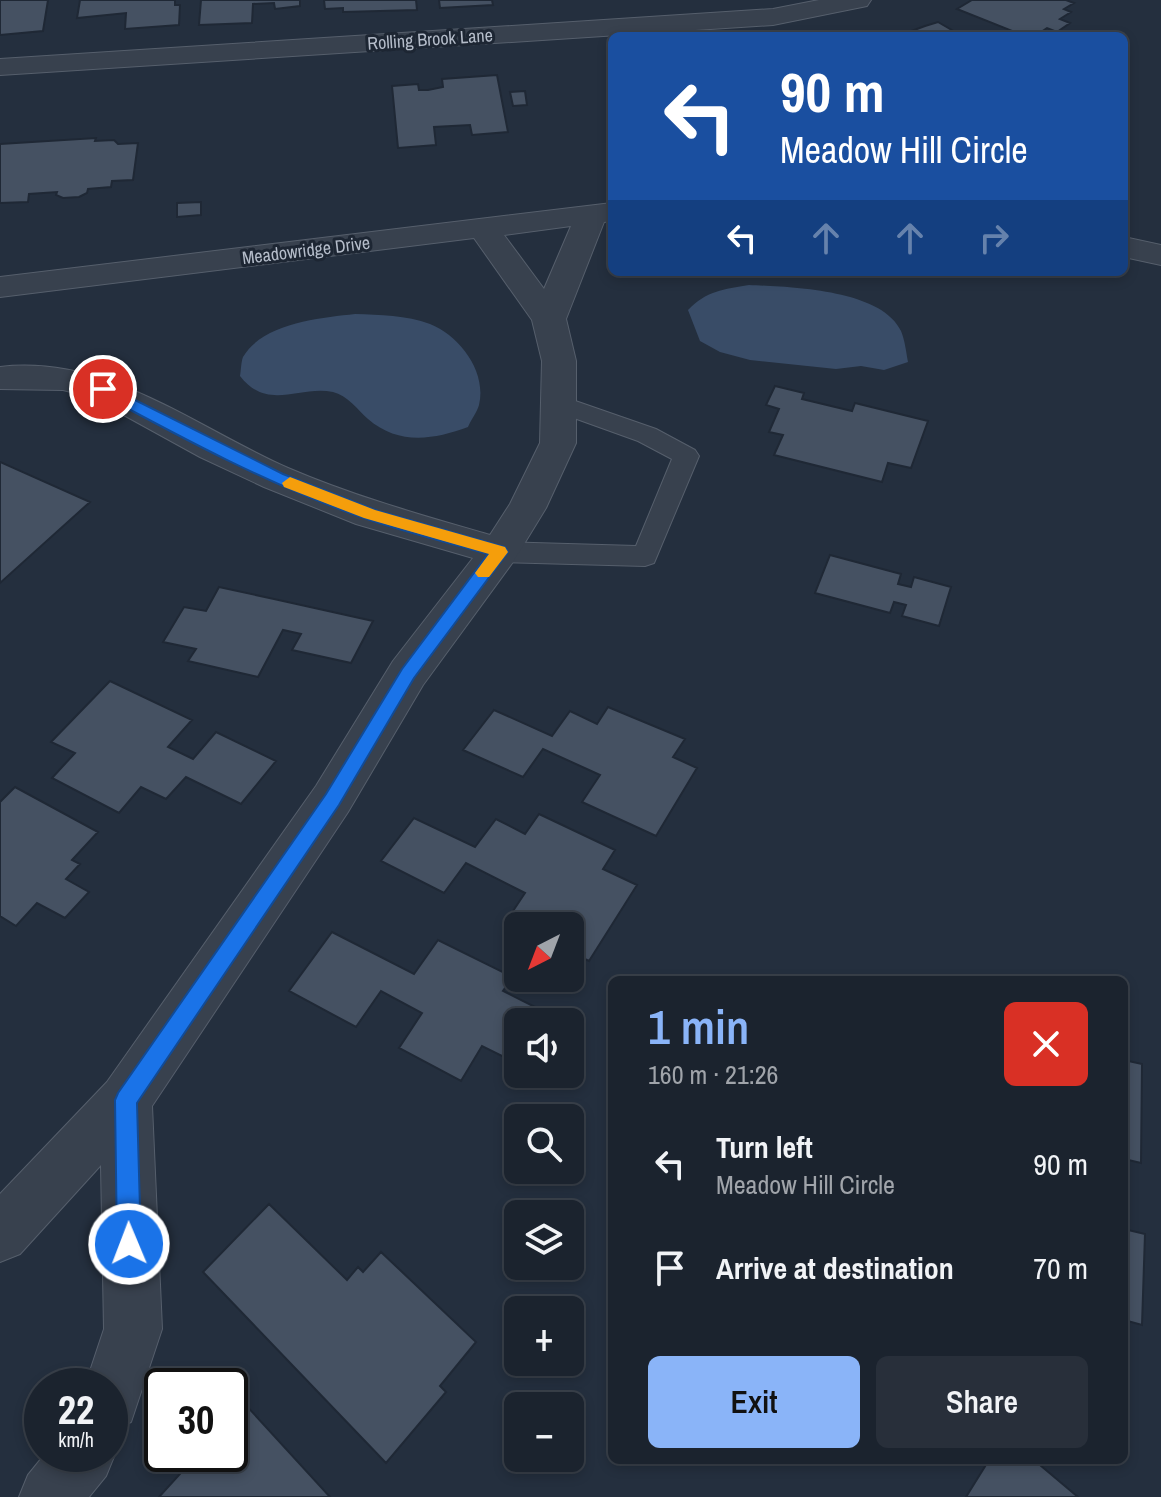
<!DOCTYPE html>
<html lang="en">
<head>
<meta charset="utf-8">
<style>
	:root { --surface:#1b232e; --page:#282f3a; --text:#f1f3f6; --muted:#a0a4aa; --line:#39404a; --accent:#8ab4f8 }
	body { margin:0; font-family:"Archivo Narrow",sans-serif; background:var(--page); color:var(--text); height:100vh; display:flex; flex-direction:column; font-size:30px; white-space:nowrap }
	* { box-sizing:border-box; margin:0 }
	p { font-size:26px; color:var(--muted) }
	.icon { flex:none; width:44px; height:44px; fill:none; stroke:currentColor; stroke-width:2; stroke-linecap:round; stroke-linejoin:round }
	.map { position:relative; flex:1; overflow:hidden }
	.side { position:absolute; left:608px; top:976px; width:520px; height:488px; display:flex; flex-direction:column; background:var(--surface); border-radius:12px; box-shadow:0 4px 12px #0003,0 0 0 2px var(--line) }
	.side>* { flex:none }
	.banner { position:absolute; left:608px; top:32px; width:520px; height:244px; border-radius:12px; box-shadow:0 4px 12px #0003,0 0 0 2px var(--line); background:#1a4fa0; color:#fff; overflow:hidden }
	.needle { width:52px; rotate:222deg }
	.fabs { position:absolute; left:504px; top:912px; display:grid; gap:16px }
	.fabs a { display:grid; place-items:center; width:80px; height:80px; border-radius:12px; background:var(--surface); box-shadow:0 4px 12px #0003,0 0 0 2px var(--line); font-size:40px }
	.speed { position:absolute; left:24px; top:1368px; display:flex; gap:16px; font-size:40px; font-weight:700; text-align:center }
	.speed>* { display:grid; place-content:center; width:104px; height:104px; border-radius:50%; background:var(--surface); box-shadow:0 4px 12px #0003,0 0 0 2px var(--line); line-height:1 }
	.speed small { font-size:20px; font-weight:400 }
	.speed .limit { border:4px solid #111; border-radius:12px; background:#fff; color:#111 }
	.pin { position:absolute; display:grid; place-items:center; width:68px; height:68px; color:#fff; margin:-34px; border:4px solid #fff; border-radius:50%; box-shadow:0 2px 8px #0007 }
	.me { position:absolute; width:88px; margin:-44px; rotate:359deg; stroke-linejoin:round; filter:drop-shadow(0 0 6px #0008) }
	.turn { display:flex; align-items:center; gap:28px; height:168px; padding:0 40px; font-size:36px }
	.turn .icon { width:104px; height:104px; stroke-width:2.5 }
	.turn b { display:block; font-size:56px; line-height:68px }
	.lanes { display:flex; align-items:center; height:76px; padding:0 40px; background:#0003; justify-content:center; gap:40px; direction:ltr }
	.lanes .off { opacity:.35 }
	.round { display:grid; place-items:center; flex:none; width:84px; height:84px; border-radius:12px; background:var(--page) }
	.head { display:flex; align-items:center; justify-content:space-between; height:136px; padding:0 40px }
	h1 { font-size:48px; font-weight:600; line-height:60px; color:var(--accent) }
	.action { display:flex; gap:16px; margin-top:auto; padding:16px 40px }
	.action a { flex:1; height:92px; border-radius:12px; background:var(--accent); color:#111; font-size:32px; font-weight:600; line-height:92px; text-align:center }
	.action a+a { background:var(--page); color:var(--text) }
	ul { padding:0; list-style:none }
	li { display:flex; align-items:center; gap:24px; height:104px; padding:0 40px }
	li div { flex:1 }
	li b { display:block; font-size:30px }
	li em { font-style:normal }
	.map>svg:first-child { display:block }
	.water { fill:#394c67 }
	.building { fill:#455162; stroke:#1f2835; stroke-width:2 }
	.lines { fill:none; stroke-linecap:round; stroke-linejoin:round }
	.service-casing { stroke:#565f6c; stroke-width:2 }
	.minor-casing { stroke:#565f6c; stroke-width:2 }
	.service { fill:#38414e; fill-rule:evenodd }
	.minor { fill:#38414e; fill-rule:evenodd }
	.route { fill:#1a73e8; stroke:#114b97; stroke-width:2 }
	.slow { fill:#f59e0b }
	.labels { text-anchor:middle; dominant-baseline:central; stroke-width:6; stroke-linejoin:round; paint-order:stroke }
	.far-street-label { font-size:18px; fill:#b4bcc9; stroke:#1d2633 }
</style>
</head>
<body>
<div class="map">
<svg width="1161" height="1497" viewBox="0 0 1161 1497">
	<rect width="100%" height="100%" fill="#242f3e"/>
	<path class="water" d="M 749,285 C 789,287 881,289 901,331 C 905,341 906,351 908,362 L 884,370 L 861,366 L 836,369 L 750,360 L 720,352 L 700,341 L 688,310 C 706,291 724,289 749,285 Z
		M 355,314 C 380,315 406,315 430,324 C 460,336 487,372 479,405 C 477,412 471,420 468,427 C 433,440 398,445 368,419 C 358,410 347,395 333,392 C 299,385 268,412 240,376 C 241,371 241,362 243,357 C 263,323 320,318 355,314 Z"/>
	<path class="building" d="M 0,0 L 48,0 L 43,31 L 0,35 Z
		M 80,0 L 175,0 L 175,5 L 180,5 L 179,25 L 125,29 L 126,13 L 77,18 Z
		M 201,0 L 300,0 L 300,6 L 275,9 L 274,3 L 253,4 L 252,23 L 199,25 Z
		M 324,0 L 416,0 L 417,10 L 343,12 L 343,8 L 325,9 Z
		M 439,0 L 492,0 L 493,5 L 440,8 Z
		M 972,0 L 1066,0 L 1074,3 L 1064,9 L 1071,12 L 1060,19 L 1070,23 L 1057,32 L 1047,28 L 1035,36 L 1025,36 L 957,9 Z
		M 938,22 L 962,36 L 898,36 L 925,26 Z
		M 497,75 L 508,132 L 472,135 L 470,125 L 434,127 L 436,145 L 398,148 L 392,86 L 418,84 L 419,90 L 428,90 L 443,87 L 442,79 Z
		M 525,91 L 527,105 L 513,106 L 510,92 Z
		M 96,138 L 95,141 L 114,140 L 118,144 L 138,143 L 133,180 L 112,181 L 111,187 L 88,189 L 87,193 L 79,197 L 63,198 L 56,195 L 57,192 L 29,194 L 28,202 L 0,203 L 0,144 Z
		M 201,202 L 201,215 L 177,217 L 177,203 Z
		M 775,386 L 804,393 L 802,399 L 852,411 L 855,403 L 928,421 L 911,468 L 888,463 L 882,482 L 774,455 L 783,435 L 769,432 L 779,409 L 766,405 Z
		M 0,462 L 90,502 L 0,583 Z
		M 830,555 L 901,574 L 898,584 L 911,587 L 914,577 L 951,587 L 939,626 L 902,616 L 906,605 L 894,602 L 890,613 L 815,593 Z
		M 219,587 L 274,599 L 373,621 L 351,663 L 292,650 L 301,634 L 283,630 L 258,677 L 188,661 L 196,649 L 163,642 L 184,607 L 206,611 Z
		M 110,681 L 192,720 L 168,747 L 193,759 L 216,732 L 276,761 L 241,804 L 186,777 L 166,799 L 141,787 L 119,813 L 52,778 L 75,753 L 51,742 Z
		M 608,707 L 685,739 L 673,757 L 697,768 L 656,836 L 582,802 L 600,775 L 543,749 L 523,777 L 463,750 L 494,710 L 552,736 L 570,711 L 597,724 Z
		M 15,787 L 98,832 L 72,860 L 80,864 L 66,879 L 89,892 L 65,918 L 37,903 L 16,926 L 0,916 L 0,802 Z
		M 539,814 L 615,850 L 603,869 L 637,885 L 589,961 L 570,952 L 570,926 L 520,926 L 507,920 L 525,893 L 466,863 L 444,893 L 381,861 L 414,818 L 475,847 L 496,819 L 525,834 Z
		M 332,932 L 414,974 L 438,940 L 513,977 L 503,991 L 539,1009 L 530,1022 L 518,1022 L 518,1042 L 508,1059 L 482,1046 L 461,1081 L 399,1048 L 422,1013 L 381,991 L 356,1027 L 289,991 Z
		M 1124,1060 L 1142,1064 L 1141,1163 L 1124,1159 Z
		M 269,1204 L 347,1280 L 358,1267 L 363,1272 L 381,1252 L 476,1342 L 440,1386 L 446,1392 L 386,1463 L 203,1272 Z
		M 1124,1229 L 1145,1234 L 1142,1325 L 1124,1320 Z
		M 244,1403 L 330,1497 L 159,1497 L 198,1454 L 230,1454 L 230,1418 Z
		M 989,1460 L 1034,1460 L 1078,1497 L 966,1497 Z"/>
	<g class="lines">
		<g class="service-casing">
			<path id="service" d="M 558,395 L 656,429 L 695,450 L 699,456 L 654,563 L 645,566 L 499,562 L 490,559 L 486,552 L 490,545 L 499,542 L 636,546 L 672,459 L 638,441 L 549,409 L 546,403 L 549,397 Z"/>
		</g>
		<g class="minor-casing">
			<path id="minor" d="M 819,0 L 871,0 L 867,6 L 773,25 L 0,75 L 0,59 L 773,9 Z
				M 612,203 L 612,221 L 604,222 L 566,319 L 576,361 L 576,443 L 546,508 L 513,562 L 423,685 L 348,812 L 152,1106 L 162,1329 L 131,1422 L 110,1431 L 110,1386 L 85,1386 L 104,1329 L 101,1165 L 20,1254 L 0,1262 L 0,1194 L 107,1082 L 316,786 L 393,661 L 473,558 L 356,524 L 264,487 L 200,457 L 91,397 L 63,390 L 0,389 L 0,367 C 106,354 195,427 288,468 C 353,496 421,515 490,535 L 510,504 L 540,443 L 542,361 L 532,320 L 474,238 L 0,297 L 0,277 ZM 571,226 L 544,289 L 504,235 Z
				M 1124,237 L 1161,245 L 1161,265 L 1124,257 Z
				M 110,1443 L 115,1454 L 106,1476 L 89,1497 L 19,1497 L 28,1475 L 45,1454 L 110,1454 Z"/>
		</g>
		<use href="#service" class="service"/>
		<use href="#minor" class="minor"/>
	</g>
	<path class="route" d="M 103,384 L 283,474 L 375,510 L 505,547 L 508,552 L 414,678 L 339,805 L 137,1103 L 141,1244 L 137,1252 L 129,1256 L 121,1252 L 117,1244 L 115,1100 L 118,1093 L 326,794 L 402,669 L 488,554 C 447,542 405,532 364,518 C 271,486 184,439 97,392 L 95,389 Z"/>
	<path class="slow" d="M 290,477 L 375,510 L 505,547 L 508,552 L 489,577 L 478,577 L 475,573 L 489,554 L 364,518 L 284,487 L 282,483 Z"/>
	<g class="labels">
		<g class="far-street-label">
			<text transform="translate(430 39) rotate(-4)">Rolling Brook Lane</text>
			<text transform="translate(306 250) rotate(-7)">Meadowridge Drive</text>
		</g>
	</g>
</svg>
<div class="fabs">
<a><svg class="needle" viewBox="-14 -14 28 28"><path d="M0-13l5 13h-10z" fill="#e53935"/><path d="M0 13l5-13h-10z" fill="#a0a4aa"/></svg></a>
<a><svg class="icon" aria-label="sound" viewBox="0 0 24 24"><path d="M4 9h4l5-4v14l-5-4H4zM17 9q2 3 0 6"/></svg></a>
<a><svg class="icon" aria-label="search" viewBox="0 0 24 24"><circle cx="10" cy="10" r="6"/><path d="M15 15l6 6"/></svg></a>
<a><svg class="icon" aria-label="layers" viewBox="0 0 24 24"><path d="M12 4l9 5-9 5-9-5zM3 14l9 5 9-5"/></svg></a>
<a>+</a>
<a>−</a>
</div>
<div class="speed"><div>22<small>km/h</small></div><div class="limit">30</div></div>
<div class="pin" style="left:103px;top:389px;background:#d93025"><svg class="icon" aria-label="arrive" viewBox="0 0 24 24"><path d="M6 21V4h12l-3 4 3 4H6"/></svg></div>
<svg class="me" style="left:129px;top:1244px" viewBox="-20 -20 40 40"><circle r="17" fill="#1a73e8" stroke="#fff" stroke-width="3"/><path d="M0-11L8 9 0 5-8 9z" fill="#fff"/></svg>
<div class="banner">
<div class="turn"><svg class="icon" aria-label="left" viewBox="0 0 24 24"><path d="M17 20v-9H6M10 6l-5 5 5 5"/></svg><div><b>90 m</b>Meadow Hill Circle</div></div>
<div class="lanes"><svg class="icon" aria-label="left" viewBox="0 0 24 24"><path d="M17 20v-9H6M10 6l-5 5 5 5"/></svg><svg class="icon off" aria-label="ahead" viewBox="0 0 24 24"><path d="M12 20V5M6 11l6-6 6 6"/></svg><svg class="icon off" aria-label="ahead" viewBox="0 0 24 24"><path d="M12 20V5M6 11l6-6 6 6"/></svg><svg class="icon off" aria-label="right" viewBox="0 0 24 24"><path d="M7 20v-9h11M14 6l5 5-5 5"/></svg></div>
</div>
<section class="side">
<div class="head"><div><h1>1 min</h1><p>160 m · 21:26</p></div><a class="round" style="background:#d93025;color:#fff"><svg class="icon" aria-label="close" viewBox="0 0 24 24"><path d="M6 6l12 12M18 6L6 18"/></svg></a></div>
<ul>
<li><svg class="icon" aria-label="left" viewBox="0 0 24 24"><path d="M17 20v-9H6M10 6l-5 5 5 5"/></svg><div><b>Turn left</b><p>Meadow Hill Circle</p></div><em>90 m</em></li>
<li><svg class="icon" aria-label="arrive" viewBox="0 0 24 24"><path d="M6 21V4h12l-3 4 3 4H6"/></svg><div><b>Arrive at destination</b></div><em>70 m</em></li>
</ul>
<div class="action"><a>Exit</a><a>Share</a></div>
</section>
</div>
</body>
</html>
